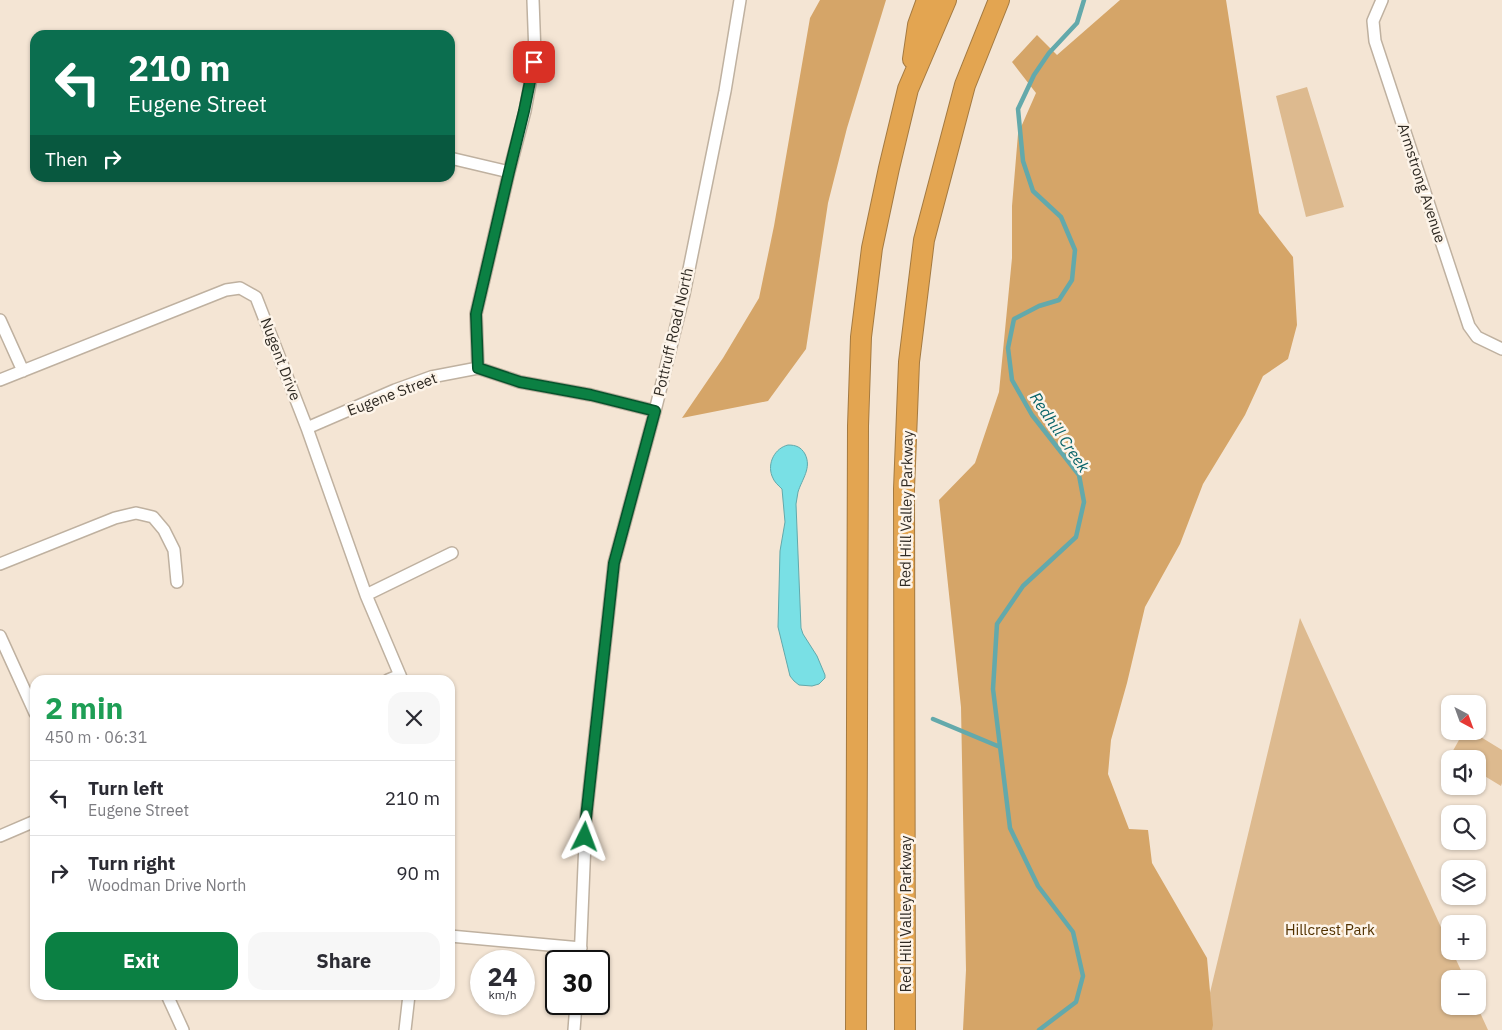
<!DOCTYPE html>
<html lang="en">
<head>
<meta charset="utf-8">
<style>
	:root { --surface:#fff; --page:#f7f7f7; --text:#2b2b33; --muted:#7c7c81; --line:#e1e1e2; --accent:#0b8043 }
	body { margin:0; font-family:"IBM Plex Sans",sans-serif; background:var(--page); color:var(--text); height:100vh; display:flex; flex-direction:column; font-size:19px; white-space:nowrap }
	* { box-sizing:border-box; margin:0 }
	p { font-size:16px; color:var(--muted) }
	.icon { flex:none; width:28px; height:28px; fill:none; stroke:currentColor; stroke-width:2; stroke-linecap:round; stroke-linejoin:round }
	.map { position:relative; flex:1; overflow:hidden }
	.details { position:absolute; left:30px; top:675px; width:425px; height:325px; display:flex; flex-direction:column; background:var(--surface); border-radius:15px; box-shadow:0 1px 4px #0004 }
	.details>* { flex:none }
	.top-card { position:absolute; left:30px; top:30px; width:425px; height:152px; border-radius:15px; box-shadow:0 1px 4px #0004; background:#0b6e4f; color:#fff; overflow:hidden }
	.needle { width:32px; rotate:139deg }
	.controls { position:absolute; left:1441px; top:695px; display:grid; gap:10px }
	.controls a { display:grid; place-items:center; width:45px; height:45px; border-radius:10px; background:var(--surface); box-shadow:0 1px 4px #0004; font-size:25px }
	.speed { position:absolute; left:470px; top:950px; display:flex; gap:10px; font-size:25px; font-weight:700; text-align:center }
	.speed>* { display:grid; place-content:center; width:65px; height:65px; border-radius:50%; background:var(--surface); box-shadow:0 1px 4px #0004; line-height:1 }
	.speed small { font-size:12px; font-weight:400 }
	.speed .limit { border:2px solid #111; border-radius:8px; background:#fff; color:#111 }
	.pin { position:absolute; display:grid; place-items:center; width:42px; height:42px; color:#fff; margin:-21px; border-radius:10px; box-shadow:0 2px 8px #0006 }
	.me { position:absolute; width:55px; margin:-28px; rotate:3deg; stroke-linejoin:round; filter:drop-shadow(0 0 4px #0008) }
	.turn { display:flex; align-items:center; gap:18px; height:105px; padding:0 15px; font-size:22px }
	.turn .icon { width:65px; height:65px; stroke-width:2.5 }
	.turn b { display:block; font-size:35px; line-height:42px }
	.then { display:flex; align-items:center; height:48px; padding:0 15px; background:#0003; gap:10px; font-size:19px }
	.round { display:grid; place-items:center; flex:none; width:52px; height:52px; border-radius:15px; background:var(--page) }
	.overview { display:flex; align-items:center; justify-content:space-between; height:85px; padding:0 15px }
	h1 { font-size:30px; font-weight:700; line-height:38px; color:#1e9e55 }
	.cta { display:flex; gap:10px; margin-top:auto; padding:10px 15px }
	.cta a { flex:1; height:58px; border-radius:15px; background:var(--accent); color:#fff; font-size:20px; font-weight:700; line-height:58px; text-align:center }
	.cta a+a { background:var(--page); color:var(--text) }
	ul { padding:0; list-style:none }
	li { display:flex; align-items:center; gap:15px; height:75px; padding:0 15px; border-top:1px solid var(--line) }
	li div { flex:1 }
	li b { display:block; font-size:19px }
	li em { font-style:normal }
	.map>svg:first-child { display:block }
	.green { fill:#ddba8f }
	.forest { fill:#d5a568 }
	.water { fill:#79e0e5; stroke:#63a9ab }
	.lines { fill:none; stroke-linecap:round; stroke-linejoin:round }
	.stream { stroke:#63a9ab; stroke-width:4.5 }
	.minor-casing { stroke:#bfb1a0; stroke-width:14 }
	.motorway-casing { stroke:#a47a41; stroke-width:22 }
	.minor { stroke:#fff; stroke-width:11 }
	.motorway { stroke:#e3a551; stroke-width:20 }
	.route-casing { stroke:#07532c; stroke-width:12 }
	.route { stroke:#0b8043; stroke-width:9 }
	.labels { text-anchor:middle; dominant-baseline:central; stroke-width:5; stroke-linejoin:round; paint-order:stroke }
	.street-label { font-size:15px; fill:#2f2a23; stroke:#fdf4e9 }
	.park-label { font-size:15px; fill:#523200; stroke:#fdf4e9 }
	.water-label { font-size:16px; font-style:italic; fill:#096469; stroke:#fdf4e9 }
</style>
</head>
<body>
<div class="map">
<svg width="1502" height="1030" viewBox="0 0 1502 1030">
	<rect width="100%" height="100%" fill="#f4e5d4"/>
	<path class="green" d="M 1307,87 L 1344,207 L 1306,217 L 1276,96 Z
		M 1300,618 L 1450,947 L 1450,951 L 1452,951 L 1465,979 L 1450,979 L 1450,1006 L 1477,1006 L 1488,1030 L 1201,1030 Z
		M 1464,731 L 1471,731 L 1502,750 L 1502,783 L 1501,786 L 1478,772 L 1478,759 L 1455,759 L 1450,756 Z"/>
	<path class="forest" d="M 820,0 L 886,0 L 847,128 L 828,203 L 806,349 L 768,401 L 682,418 L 723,358 L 759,298 L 774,226 L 810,18 Z
		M 1120,0 L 1226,0 L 1259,213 L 1293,257 L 1297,325 L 1288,359 L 1263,376 L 1245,415 L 1203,484 L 1180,544 L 1145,607 L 1127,683 L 1111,740 L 1108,774 L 1129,829 L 1148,830 L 1152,863 L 1207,958 L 1213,1025 L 1212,1030 L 963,1030 L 966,970 L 961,707 L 939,500 L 975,463 L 999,392 L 1012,258 L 1012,206 L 1018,134 L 1036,93 L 1012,62 L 1037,35 L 1057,55 Z"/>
	<path class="water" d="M 788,445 C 796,445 801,447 805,454 C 812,468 802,479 798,492 C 797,496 797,500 796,504 L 801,628 L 803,634 L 817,656 L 825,675 L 825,678 L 819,684 L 812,686 L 799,685 L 794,681 L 790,676 L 778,627 L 780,551 L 785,522 L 782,489 C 778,485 774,482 772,476 C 767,463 775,448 788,445 Z"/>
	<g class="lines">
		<path class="stream" d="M 933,719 L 1000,747
			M 1039,1030 L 1076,1002 L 1083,976 L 1073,932 L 1038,886 L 1010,828 L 993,689 L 997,624 L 1023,586 L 1076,537 L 1084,502 L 1079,475 L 1032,415 L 1012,380 L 1008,348 L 1014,319 L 1039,306 L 1059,300 L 1072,280 L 1075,250 L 1061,217 L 1033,191 L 1023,161 L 1018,109 L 1034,75 L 1049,53 L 1077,23 L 1084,0"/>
		<g class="minor-casing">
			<path id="minor" d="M 1382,0 L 1373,21 L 1375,41 L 1469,326 L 1477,337 L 1502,349
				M 450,158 L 509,172
				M 0,320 L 23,371
				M 478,368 L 476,314 L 509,172 L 525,111 L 534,62 L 535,55 L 533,0
				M 0,380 L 226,290 L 240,288 L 256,297 L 307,428 L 366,595 L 402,680
				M 307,428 L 395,390 L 431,377 L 478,368 L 520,382 L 591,395 L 655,411
				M 0,564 L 115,518 L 136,513 L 153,517 L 164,530 L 174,550 L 177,582
				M 366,595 L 452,553
				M 0,636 L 35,713
				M 388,680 L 400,675
				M 0,836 L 35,821
				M 450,936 L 581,948
				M 580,961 L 586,818 L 614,563 L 655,411 L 684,294 L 725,91 L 740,0
				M 167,995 L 183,1030
				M 405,1030 L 409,995
				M 574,1030 L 576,1004"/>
		</g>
		<g class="motorway-casing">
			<path id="motorway" d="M 913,59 L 918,25 L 927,0
				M 856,1030 L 858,426 L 861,337 L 872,248 L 889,168 L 908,89 L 946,0
				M 905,1030 L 904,489 L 909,362 L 924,240 L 965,85 L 999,0"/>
		</g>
		<use href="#minor" class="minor"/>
		<use href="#motorway" class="motorway"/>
	</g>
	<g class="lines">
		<g class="route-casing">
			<path id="route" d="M 534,62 L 524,111 L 509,172 L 476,314 L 478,368 L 520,382 L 591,395 L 655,411 L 614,563 L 586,818 L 585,837"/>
		</g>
		<use href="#route" class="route"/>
	</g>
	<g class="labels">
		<g class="street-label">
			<text transform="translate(1422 183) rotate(72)">Armstrong Avenue</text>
			<text transform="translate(673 332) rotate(-77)">Pottruff Road North</text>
			<text transform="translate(281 359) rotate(69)">Nugent Drive</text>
			<text transform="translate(392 394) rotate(-21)">Eugene Street</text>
			<text transform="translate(906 509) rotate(-89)">Red Hill Valley Parkway</text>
			<text transform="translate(905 914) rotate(-90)">Red Hill Valley Parkway</text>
		</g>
		<g class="park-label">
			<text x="1330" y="929">Hillcrest Park</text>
		</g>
		<g class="water-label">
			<text transform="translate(1060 432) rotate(56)">Redhill Creek</text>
		</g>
	</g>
</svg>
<div class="controls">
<a><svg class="needle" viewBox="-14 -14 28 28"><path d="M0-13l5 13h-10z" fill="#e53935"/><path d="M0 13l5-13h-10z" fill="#7c7c81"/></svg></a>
<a><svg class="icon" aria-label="sound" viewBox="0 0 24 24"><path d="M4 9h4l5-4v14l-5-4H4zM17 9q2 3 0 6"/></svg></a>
<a><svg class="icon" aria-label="search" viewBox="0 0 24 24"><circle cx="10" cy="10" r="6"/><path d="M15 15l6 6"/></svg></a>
<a><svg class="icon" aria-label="layers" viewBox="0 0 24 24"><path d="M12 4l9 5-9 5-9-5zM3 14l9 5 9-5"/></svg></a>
<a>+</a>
<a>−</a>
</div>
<div class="speed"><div>24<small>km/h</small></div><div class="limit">30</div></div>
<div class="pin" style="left:534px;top:62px;background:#d93025"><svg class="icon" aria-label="arrive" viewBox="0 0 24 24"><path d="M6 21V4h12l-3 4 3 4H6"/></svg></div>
<svg class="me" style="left:585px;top:837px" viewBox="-20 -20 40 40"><path d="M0-17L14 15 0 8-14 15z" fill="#0b8043" stroke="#fff" stroke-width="4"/></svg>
<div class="top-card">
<div class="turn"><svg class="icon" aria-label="left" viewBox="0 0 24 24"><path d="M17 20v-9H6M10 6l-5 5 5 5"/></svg><div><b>210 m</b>Eugene Street</div></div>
<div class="then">Then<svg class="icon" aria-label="right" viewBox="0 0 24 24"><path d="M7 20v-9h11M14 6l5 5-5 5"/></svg></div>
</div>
<section class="details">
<div class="overview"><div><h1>2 min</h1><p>450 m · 06:31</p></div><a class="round"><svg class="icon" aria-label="close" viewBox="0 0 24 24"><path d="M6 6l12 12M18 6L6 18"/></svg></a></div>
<ul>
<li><svg class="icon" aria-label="left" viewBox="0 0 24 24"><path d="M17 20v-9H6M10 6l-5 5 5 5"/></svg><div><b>Turn left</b><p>Eugene Street</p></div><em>210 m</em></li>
<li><svg class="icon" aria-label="right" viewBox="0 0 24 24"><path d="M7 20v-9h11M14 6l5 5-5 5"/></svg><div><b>Turn right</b><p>Woodman Drive North</p></div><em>90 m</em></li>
</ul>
<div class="cta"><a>Exit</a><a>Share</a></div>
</section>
</div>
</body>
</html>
